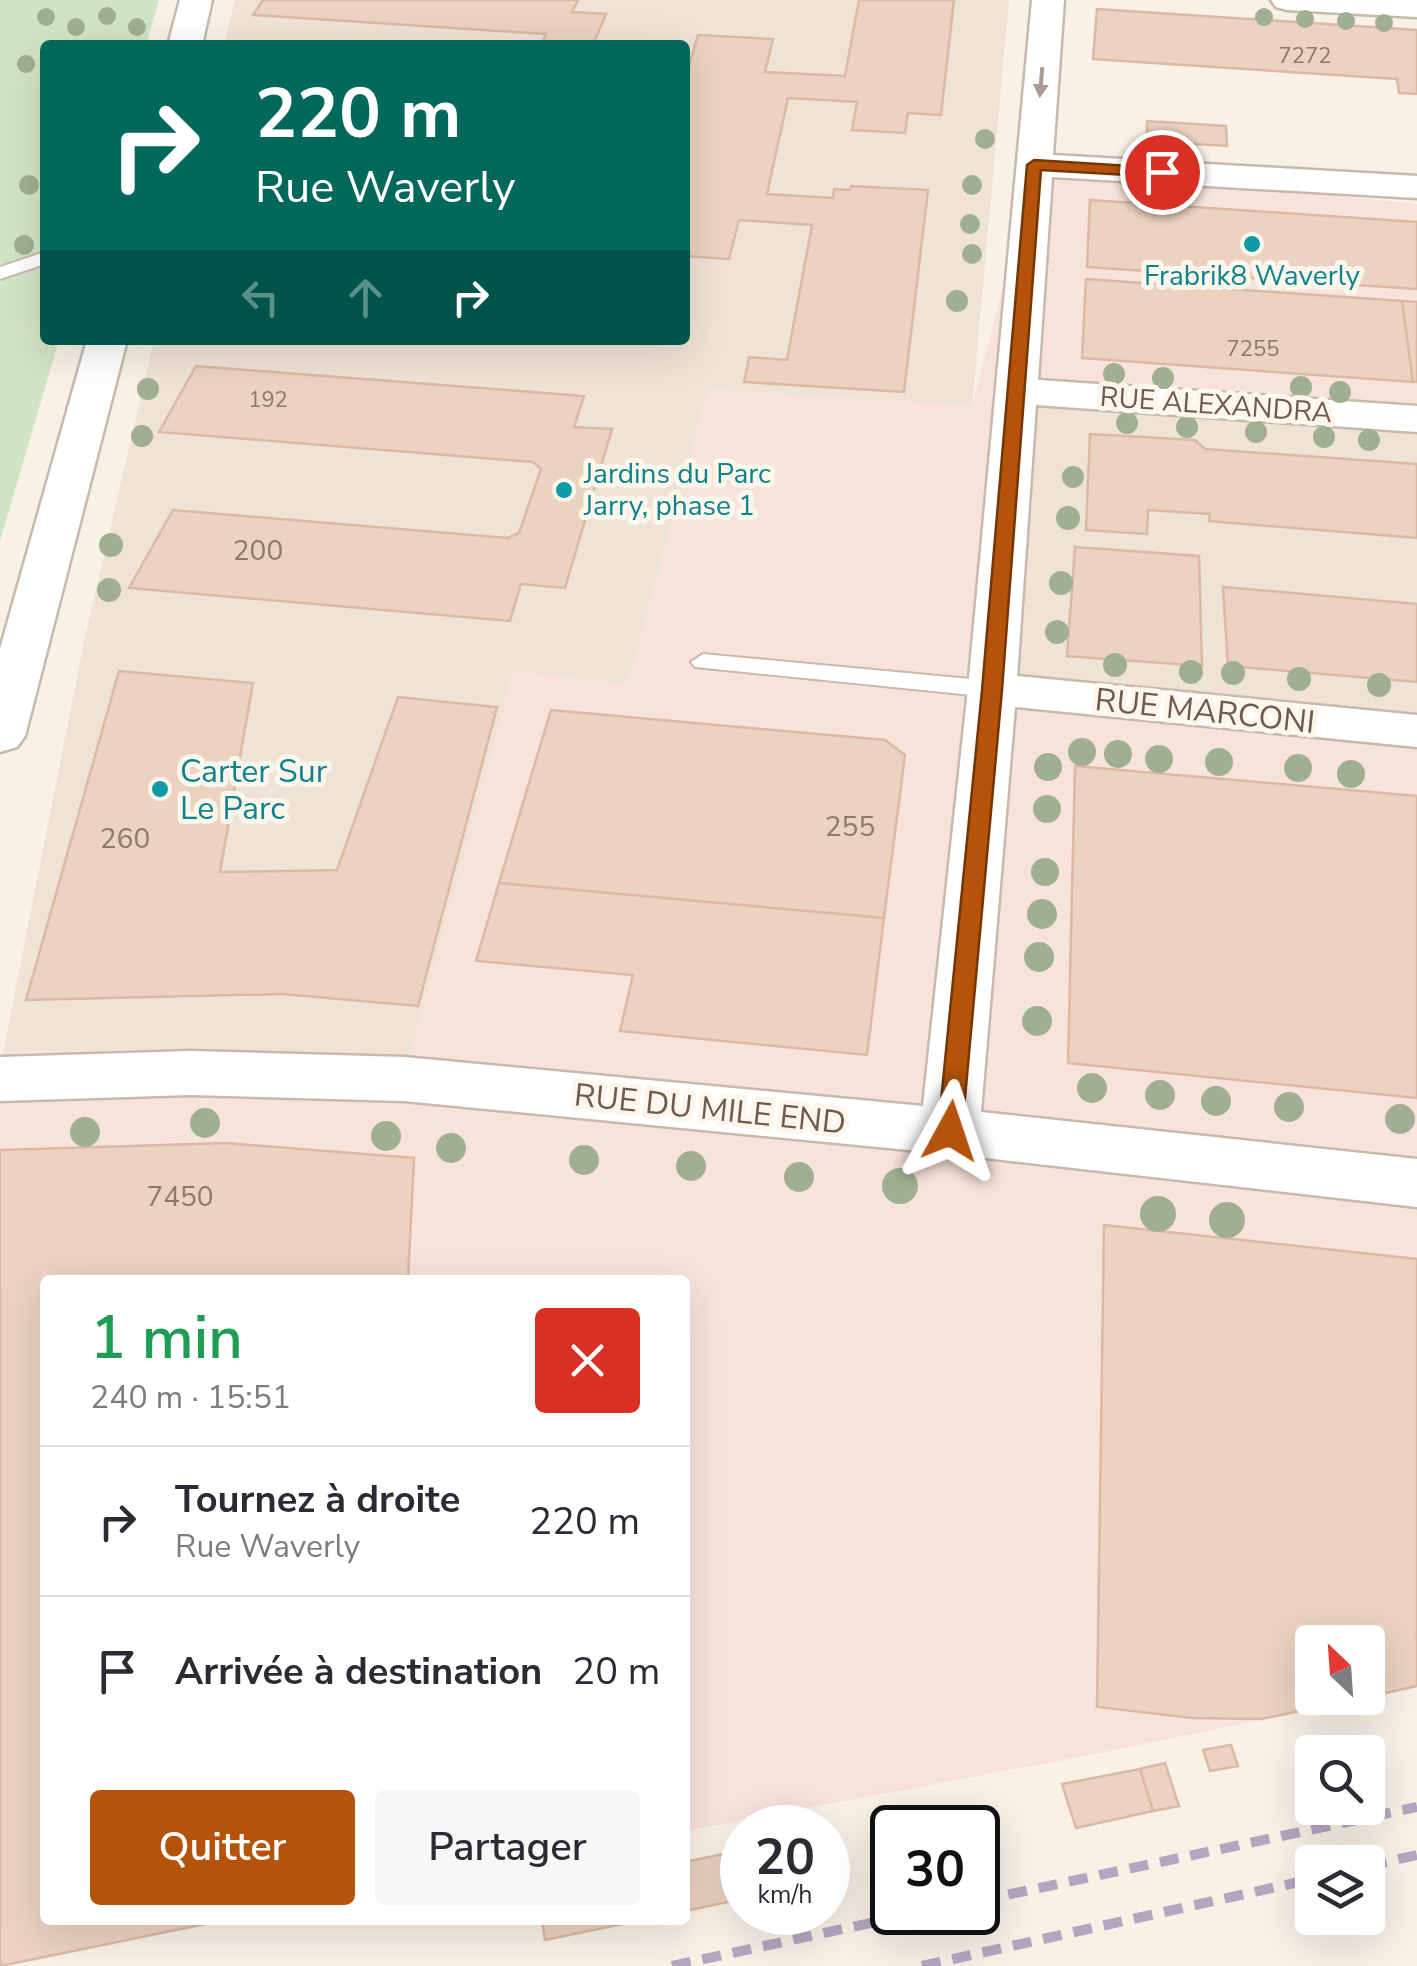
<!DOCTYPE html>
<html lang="fr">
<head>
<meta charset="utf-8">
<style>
	:root { --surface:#fff; --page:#f7f7f7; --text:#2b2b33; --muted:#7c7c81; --line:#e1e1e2; --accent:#b45309 }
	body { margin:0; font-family:"Nunito Sans",sans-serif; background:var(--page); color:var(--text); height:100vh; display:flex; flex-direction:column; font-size:38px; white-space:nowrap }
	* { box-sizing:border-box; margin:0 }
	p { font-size:32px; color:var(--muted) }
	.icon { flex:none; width:55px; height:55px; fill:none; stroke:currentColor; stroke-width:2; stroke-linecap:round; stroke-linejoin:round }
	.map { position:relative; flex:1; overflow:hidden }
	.side { position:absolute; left:40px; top:1275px; width:650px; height:650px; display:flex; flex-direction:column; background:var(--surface); border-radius:10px; box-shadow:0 10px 40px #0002 }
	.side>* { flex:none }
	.hud { position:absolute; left:40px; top:40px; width:650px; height:305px; border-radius:10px; box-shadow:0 10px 40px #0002; background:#00695c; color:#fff; overflow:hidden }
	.needle { width:65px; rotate:335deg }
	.buttons { position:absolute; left:1295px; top:1625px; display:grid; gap:20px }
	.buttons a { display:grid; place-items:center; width:90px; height:90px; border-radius:10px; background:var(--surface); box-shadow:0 10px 40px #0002; font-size:50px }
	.speed { position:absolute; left:720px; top:1805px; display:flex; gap:20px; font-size:50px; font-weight:700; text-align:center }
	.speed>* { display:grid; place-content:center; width:130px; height:130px; border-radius:50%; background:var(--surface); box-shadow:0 10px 40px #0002; line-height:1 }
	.speed small { font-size:25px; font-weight:400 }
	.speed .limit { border:5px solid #111; border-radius:15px; background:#fff; color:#111 }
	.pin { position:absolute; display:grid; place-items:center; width:85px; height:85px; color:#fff; margin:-42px; border:5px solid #fff; border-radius:50%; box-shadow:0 2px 10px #0007 }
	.me { position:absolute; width:110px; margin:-55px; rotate:5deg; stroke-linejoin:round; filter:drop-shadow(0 0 8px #0008) }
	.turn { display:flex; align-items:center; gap:35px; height:210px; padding:0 50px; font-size:45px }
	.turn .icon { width:130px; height:130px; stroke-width:2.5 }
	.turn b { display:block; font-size:70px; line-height:85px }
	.lanes { display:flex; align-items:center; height:95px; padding:0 50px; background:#0003; justify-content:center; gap:50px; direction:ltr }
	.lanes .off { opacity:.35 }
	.round { display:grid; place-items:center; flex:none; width:105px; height:105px; border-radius:10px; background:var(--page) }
	.headline { display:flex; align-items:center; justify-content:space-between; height:170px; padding:0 50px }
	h1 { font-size:60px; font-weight:600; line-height:75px; color:#1e9e55 }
	.button { display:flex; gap:20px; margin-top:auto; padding:20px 50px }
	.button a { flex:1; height:115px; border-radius:10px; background:var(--accent); color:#fff; font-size:40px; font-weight:600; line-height:115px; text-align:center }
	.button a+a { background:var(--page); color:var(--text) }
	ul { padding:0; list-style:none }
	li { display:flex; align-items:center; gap:30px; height:150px; padding:0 50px; border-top:2px solid var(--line) }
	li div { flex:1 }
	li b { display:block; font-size:38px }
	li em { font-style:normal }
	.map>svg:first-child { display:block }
	.residential { fill:#efe3d5 }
	.commercial { fill:#f8e3db }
	.green { fill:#d2e4c6 }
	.building { fill:#ebd2c1; stroke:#dbb9a4; stroke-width:2.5 }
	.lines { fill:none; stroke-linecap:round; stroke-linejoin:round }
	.service-casing { stroke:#c8b9ad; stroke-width:4 }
	.minor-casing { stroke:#c8b9ad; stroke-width:5 }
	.service { fill:#fff; fill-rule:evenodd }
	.minor { fill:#fff; fill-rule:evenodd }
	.rail { stroke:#b4a6c1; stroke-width:10; stroke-dasharray:19 12; stroke-linecap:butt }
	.tree { fill:#a0af91 }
	.oneway { fill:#a89c95 }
	.route { fill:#b45309; stroke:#753606; stroke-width:2.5 }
	.culture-dot { fill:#0f9aa8; stroke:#fcf6eb; stroke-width:4 }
	.labels { text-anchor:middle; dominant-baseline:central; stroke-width:10; stroke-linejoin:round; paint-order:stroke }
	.far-number-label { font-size:22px; fill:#8d786b }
	.far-culture-label { font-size:28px; fill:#0d838f; stroke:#fcf6eb }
	.far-street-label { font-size:28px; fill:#6e5a4e; stroke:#fcf6eb }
	.number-label { font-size:28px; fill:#8d786b }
	.street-label { font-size:32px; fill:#6e5a4e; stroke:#fcf6eb }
	.culture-label { font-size:32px; fill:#0d838f; stroke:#fcf6eb; text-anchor:start }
</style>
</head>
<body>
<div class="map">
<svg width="1417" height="1966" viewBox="0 0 1417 1966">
	<rect width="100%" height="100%" fill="#f9f1e6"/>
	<path class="residential" d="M 235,0 L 1009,0 L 972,406 L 708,390 L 628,685 L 513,672 L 404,1079 L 196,1048 L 3,1052 L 85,637 L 154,340 L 685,340 L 685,45 L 224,45 Z
		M 1015,391 L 1417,419 L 1417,714 L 992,689 Z"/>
	<path class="commercial" d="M 1034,165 L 1417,204 L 1417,419 L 1015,391 L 992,689 L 1417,731 L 1417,1687 L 1368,1697 L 1368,1642 L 1312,1642 L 1312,1698 L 1366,1698 L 1096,1754 L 685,1831 L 685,1280 L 45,1280 L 45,1920 L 0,1959 L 0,1063 L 3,1052 L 196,1048 L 404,1079 L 513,671 L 628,685 L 708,389 L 972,406 Z"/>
	<path class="green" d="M 0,0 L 159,0 L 146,45 L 45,45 L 45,340 L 59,340 L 0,541 Z"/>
	<path class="building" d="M 263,0 L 578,0 L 572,12 L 606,14 L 593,45 L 541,45 L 546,34 L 253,15 Z
		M 859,0 L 954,0 L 941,115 L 908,113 L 905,133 L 852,130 L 857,102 L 788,98 L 767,194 L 833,198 L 834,189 L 850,190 L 851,186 L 928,190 L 904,392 L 744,382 L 749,357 L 787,360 L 812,225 L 739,220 L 729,259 L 685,256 L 685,80 L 698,35 L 773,39 L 765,72 L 845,76 Z
		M 1097,9 L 1417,30 L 1417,94 L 1399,93 L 1397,79 L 1093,59 Z
		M 1147,121 L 1226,126 L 1227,146 L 1147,141 Z
		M 1090,200 L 1417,222 L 1417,289 L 1087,267 Z
		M 1086,279 L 1402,301 L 1413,382 L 1082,358 Z
		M 1402,301 L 1417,302 L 1417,382 L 1413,382 Z
		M 196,366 L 584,396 L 574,427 L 612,429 L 565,588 L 521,584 L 510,621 L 129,588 L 173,510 L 507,538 L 519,533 L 541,469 L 533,462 L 159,432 Z
		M 1090,434 L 1195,440 L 1205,449 L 1417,464 L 1417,538 L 1209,521 L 1210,514 L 1148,510 L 1147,534 L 1086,530 Z
		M 1075,547 L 1199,556 L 1202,666 L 1067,656 Z
		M 1223,587 L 1417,604 L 1417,682 L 1228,666 Z
		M 119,671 L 253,683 L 220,872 L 337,870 L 398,697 L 497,707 L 418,1006 L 282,994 L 26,1000 Z
		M 551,710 L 885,740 L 905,755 L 884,918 L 499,883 Z
		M 1075,766 L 1417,796 L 1417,1098 L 1068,1063 Z
		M 499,883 L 884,918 L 867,1055 L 620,1031 L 633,975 L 476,961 Z
		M 226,1143 L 414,1158 L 408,1280 L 45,1280 L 45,1920 L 225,1920 L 0,1966 L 0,1150 Z
		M 1104,1225 L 1417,1259 L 1417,1686 L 1368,1697 L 1368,1642 L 1312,1642 L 1312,1698 L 1363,1698 L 1261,1719 L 1192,1718 L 1097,1707 Z
		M 1231,1745 L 1238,1766 L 1210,1771 L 1203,1750 Z
		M 1165,1763 L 1179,1806 L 1153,1811 L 1140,1769 Z
		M 1140,1769 L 1153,1811 L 1076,1828 L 1062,1784 Z
		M 742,1850 L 742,1899 L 685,1911 L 685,1862 Z
		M 542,1920 L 642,1920 L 545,1940 Z"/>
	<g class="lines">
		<g class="service-casing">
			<path id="service" d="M 45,252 L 45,264 L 0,279 L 0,267 Z
				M 703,654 L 992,681 L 1004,689 L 992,697 L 695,667 L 691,662 Z"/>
		</g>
		<g class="minor-casing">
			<path id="minor" d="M 180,0 L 212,0 L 202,45 L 168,45 Z
				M 1032,0 L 1064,0 L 1053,155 L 1417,176 L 1417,198 L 1052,177 L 1038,380 L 1417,406 L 1417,432 L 1036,405 L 1017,676 L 1417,715 L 1417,747 L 1015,707 L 981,1112 L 1417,1159 L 1417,1207 L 950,1154 L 404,1101 L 190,1095 L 0,1101 L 0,1057 L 190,1051 L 404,1057 L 923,1106 L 968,689 Z
				M 1271,0 L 1417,0 L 1417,17 L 1287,10 L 1276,7 Z
				M 87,340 L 127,340 L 25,736 L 17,747 L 0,752 L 0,649 Z"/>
		</g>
		<use href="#service" class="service"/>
		<use href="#minor" class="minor"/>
		<path class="rail" d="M 1368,1866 L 1417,1855
			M 978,1901 L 1417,1807
			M 672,1966 L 921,1912
			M 922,1966 L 1312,1879"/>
	</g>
	<g class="tree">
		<circle cx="107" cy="16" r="9"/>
		<circle cx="46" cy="17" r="9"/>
		<circle cx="1264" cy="17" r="9"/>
		<circle cx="1305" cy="19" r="9"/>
		<circle cx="1346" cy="21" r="9"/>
		<circle cx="1384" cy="23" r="9"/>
		<circle cx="76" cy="27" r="9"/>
		<circle cx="137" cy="27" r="9"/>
		<circle cx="26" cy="64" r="9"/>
		<circle cx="985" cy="139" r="10"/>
		<circle cx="29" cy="185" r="10"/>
		<circle cx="972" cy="185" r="10"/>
		<circle cx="970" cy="224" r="10"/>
		<circle cx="24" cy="245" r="10"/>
		<circle cx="972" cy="254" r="10"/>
		<circle cx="957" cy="301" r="11"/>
		<circle cx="1114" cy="374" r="11"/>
		<circle cx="1163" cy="378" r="11"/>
		<circle cx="1301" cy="387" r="11"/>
		<circle cx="148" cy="389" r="11"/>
		<circle cx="1340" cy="392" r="11"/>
		<circle cx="1127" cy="423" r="11"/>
		<circle cx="1187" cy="427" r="11"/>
		<circle cx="1256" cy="432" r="11"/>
		<circle cx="142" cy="436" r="11"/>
		<circle cx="1324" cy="437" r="11"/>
		<circle cx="1369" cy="440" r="11"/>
		<circle cx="1073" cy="477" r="11"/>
		<circle cx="1068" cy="518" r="12"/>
		<circle cx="111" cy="545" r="12"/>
		<circle cx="1061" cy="583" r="12"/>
		<circle cx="109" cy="590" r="12"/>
		<circle cx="1057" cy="632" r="12"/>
		<circle cx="1115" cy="665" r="12"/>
		<circle cx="1191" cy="672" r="12"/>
		<circle cx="1233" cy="673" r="12"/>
		<circle cx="1299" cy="679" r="12"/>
		<circle cx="1379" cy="685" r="12"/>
		<circle cx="1082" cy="752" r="14"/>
		<circle cx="1118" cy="754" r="14"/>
		<circle cx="1159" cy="759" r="14"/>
		<circle cx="1219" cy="762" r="14"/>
		<circle cx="1048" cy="767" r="14"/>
		<circle cx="1298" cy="768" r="14"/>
		<circle cx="1351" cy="774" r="14"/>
		<circle cx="1047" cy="809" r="14"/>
		<circle cx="1045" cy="872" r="14"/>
		<circle cx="1042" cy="914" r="15"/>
		<circle cx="1039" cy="957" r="15"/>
		<circle cx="1037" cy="1021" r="15"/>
		<circle cx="1092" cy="1088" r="15"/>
		<circle cx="1160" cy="1095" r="15"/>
		<circle cx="1216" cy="1101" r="15"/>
		<circle cx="1289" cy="1107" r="15"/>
		<circle cx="1400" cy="1119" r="15"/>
		<circle cx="205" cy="1123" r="15"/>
		<circle cx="85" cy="1132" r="15"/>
		<circle cx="386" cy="1136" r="15"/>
		<circle cx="451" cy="1148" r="15"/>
		<circle cx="584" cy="1160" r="15"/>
		<circle cx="691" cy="1166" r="15"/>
		<circle cx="799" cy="1177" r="15"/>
		<circle cx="900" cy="1186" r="18"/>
		<circle cx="1158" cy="1214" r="18"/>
		<circle cx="1227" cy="1220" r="18"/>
	</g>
	<defs><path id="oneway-solid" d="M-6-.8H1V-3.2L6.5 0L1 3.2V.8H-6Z" transform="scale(2.5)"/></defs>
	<use class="oneway" href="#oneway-solid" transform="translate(1041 82) rotate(95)"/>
	<path class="route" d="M 1034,160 L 1162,168 L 1169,172 L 1162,177 L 1041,170 L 1002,690 L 962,1131 L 959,1138 L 942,1138 L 938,1131 L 982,690 L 1027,165 Z"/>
	<g class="culture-dot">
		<circle cx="1252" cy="244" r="10"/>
		<circle cx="564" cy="490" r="10"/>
		<circle cx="160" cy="789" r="10"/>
	</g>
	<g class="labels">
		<g class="far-number-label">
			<text x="1305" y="56">7272</text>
			<text x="1253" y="349">7255</text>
			<text x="268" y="400">192</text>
		</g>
		<g class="far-culture-label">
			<text x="1252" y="276">Frabrik8 Waverly</text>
			<text x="584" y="474" text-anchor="start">Jardins du Parc<tspan x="584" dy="32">Jarry, phase 1</tspan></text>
		</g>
		<g class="far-street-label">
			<text transform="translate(1216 405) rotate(4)">RUE ALEXANDRA</text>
		</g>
		<g class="number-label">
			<text x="258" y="551">200</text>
			<text x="850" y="827">255</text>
			<text x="125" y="839">260</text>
			<text x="180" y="1197">7450</text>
		</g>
		<g class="street-label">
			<text transform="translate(1205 711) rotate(6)">RUE MARCONI</text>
			<text transform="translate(710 1109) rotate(6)">RUE DU MILE END</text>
		</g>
		<g class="culture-label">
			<text x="180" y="771">Carter Sur<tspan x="180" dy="37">Le Parc</tspan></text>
		</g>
	</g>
</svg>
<div class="buttons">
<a><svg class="needle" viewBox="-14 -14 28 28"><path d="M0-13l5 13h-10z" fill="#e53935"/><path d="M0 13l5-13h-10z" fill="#7c7c81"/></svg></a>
<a><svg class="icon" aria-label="search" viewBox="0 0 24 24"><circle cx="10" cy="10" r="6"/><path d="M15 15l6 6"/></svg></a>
<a><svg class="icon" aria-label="layers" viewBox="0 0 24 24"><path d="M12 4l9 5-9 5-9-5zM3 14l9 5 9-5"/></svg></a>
</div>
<div class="speed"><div>20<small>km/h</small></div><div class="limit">30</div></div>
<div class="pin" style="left:1162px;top:172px;background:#d93025"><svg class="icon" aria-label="arrive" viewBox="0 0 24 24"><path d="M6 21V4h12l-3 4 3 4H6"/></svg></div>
<svg class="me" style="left:950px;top:1131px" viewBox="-20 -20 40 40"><path d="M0-17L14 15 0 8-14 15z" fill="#b45309" stroke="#fff" stroke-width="4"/></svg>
<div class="hud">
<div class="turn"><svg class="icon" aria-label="right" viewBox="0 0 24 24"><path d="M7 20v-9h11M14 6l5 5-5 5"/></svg><div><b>220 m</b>Rue Waverly</div></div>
<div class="lanes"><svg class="icon off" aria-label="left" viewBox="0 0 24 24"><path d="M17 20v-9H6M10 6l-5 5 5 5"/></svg><svg class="icon off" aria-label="ahead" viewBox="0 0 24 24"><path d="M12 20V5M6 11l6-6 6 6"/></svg><svg class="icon" aria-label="right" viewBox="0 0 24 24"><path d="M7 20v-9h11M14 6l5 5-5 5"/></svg></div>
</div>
<section class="side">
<div class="headline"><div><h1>1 min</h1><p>240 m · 15:51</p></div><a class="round" style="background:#d93025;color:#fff"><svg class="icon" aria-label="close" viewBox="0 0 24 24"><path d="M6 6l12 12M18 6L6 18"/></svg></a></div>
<ul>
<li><svg class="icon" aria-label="right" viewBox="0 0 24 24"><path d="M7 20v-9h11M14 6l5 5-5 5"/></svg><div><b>Tournez à droite</b><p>Rue Waverly</p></div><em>220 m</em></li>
<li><svg class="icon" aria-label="arrive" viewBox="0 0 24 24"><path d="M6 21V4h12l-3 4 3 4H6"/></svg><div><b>Arrivée à destination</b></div><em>20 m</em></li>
</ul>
<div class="button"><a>Quitter</a><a>Partager</a></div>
</section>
</div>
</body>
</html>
